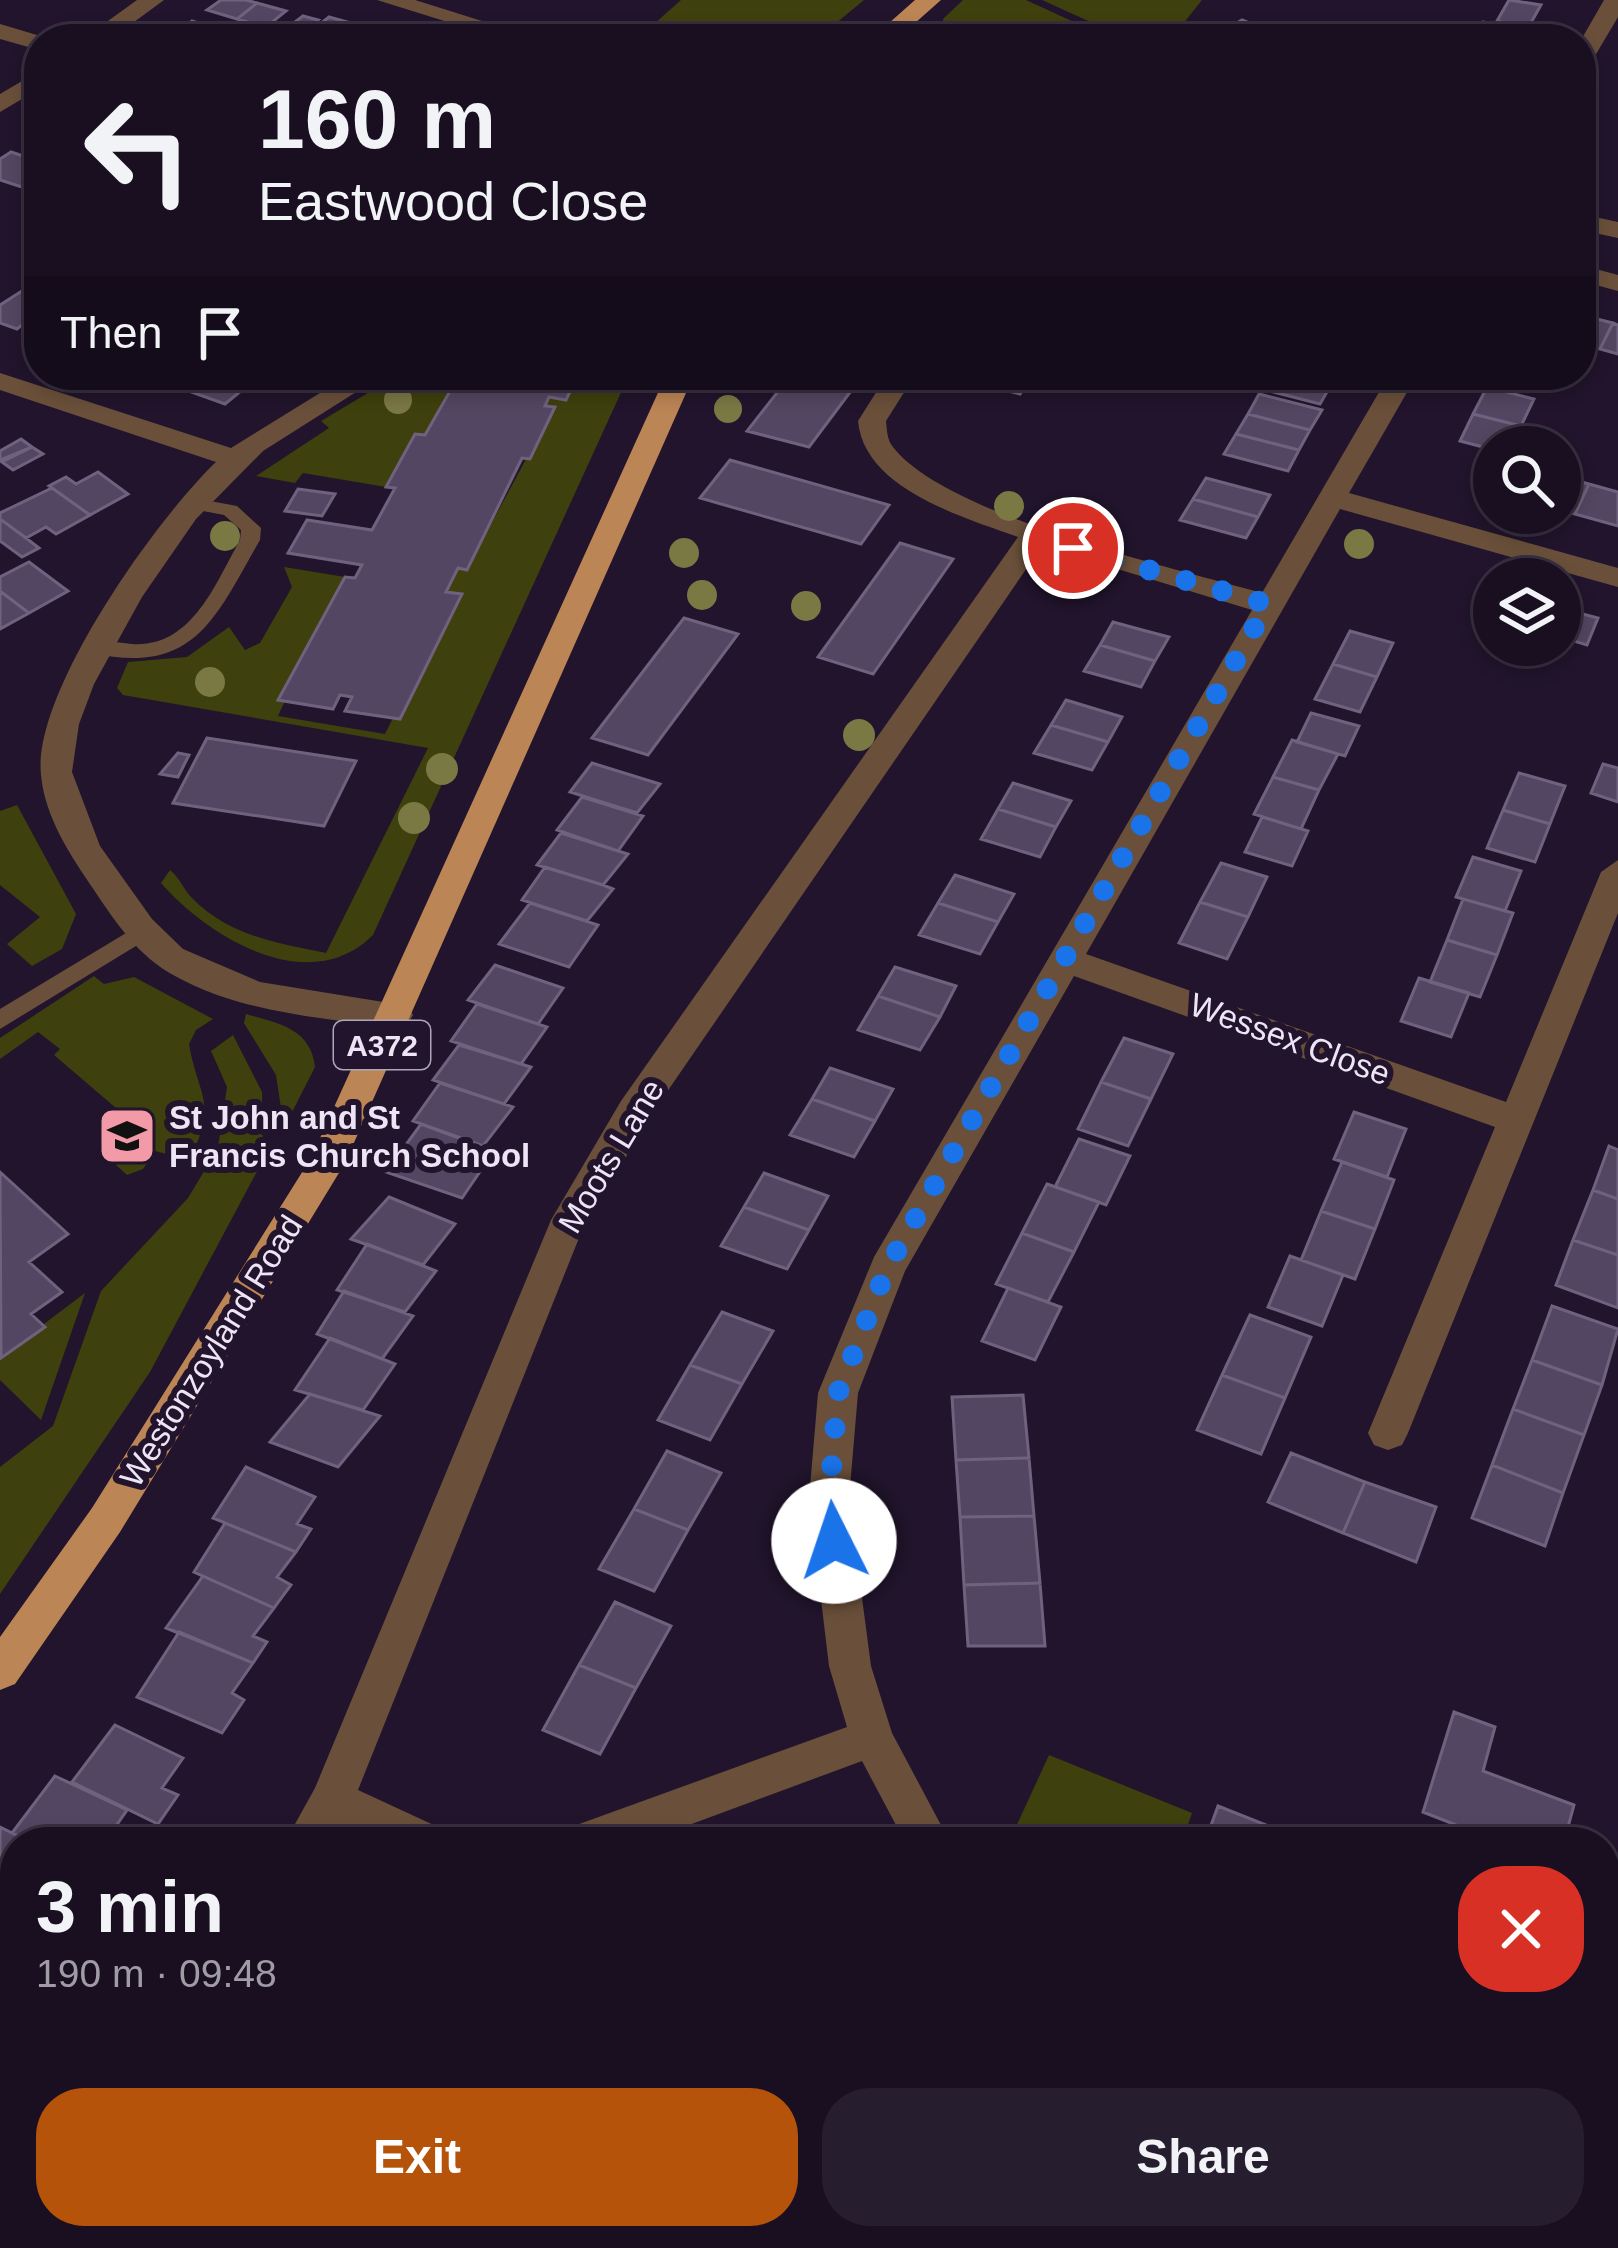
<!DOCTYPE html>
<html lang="en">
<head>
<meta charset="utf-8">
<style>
	:root { --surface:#190f21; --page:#261d2e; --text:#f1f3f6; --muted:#9f9ca5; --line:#372f3f; --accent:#b45309 }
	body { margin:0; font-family:Helvetica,sans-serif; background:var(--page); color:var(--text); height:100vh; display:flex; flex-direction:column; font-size:45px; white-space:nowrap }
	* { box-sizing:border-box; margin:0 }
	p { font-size:39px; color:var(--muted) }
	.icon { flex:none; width:66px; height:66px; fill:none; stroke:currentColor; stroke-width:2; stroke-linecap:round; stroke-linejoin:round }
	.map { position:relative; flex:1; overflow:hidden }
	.panel { position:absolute; left:0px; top:1827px; width:1620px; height:423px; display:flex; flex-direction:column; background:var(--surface); border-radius:48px 48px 0 0; box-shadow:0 6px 18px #0003,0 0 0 3px var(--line) }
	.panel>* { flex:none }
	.guide { position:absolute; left:24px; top:24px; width:1572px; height:366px; border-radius:48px; box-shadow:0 6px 18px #0003,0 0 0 3px var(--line); background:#190f21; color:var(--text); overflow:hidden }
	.tools { position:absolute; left:1473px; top:426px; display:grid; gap:24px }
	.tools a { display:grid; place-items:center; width:108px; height:108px; border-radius:50%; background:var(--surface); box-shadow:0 6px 18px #0003,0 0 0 3px var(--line); font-size:60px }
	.pin { position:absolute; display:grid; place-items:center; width:102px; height:102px; color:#fff; margin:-51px; border:6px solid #fff; border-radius:50%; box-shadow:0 3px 12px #0007 }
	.me { position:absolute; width:132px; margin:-66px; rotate:356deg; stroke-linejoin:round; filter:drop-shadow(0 0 9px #0008) }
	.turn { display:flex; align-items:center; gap:42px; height:252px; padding:0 36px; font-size:54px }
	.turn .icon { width:156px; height:156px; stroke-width:2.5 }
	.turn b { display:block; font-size:84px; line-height:102px }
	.then { display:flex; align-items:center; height:114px; padding:0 36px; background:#0003; gap:24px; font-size:45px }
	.round { display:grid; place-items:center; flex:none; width:126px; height:126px; border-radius:48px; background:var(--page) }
	.head { display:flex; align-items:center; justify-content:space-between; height:204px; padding:0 36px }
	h1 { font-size:72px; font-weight:800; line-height:90px }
	.button { display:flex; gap:24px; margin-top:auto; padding:24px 36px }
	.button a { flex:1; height:138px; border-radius:48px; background:var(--accent); color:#fff; font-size:48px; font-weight:800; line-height:138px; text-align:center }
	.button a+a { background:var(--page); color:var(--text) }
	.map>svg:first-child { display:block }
	.green { fill:#3e400d }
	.building { fill:#534662; stroke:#70627f; stroke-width:3 }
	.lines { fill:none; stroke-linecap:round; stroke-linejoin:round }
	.lane { fill:#6a503a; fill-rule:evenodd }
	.street { fill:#6a503a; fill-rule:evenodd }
	.primary { fill:#bc8555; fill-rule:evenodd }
	.tree { fill:#7a7843 }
	.route { stroke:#1a73e8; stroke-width:21; stroke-dasharray:0 37.8 }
	.labels { text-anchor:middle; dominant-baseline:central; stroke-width:12; stroke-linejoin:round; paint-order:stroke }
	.shield { fill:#21142c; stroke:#b0a6b9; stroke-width:3 }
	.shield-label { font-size:30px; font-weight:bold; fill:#ede4f5 }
	.street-label { font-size:33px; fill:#ede4f5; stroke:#21142c }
	.poi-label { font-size:33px; font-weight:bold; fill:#ede4f5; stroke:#21142c; text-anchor:start }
</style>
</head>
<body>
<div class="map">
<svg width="1618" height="2248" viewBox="0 0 1618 2248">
	<rect width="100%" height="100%" fill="#21142c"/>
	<path class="green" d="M 681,0 L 864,0 L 817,39 L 637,39 Z
		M 963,0 L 1026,0 L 1111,39 L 945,39 L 943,19 Z
		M 1042,0 L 1202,0 L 1171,39 L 1128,39 Z
		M 398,375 L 485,375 L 479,387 L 453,384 L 425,435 L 415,434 L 386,487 L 303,473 L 295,483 L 256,476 L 329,428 L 321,421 Z
		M 578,375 L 629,375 L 373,935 C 309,999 208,937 161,883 L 170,870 C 180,878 183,889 193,899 C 230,936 277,943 326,953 L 428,748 L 123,695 L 117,688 L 128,662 L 187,657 L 229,627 L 245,650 L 260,643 L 292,587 L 284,567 L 345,577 L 278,699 L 285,701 L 278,716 L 385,734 L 393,718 L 400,719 L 462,595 L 446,592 L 458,568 L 467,569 L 554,407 L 545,406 L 549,397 L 566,399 Z
		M 17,805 L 76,914 L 62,949 L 32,966 L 7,944 L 40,917 L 0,885 L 0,811 Z
		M 94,976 L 104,984 L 134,977 L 213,1019 L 196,1030 L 189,1044 C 198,1097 219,1102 189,1160 L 155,1151 L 143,1169 L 127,1175 L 116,1165 L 151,1138 L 54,1055 L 60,1049 L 38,1032 L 0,1059 L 0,1038 Z
		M 246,1014 C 277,1023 311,1028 315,1067 L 284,1128 L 276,1075 L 244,1023 Z
		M 233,1035 L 262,1092 L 263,1160 L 150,1372 L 0,1594 L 0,1467 L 53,1426 L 101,1291 L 188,1198 L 218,1148 L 227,1087 L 211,1051 Z
		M 85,1293 L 41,1420 L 0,1380 L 0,1357 Z
		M 1049,1755 L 1192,1813 L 1182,1842 L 1009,1842 Z"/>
	<path class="building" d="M 221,0 L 246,0 L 257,3 L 237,19 L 207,10 Z
		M 1509,0 L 1541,5 L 1528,28 L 1497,21 Z
		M 257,3 L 286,11 L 266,27 L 237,19 Z
		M 303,16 L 318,20 L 298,35 L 283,31 Z
		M 329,17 L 358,25 L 341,39 L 309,33 Z
		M 1242,20 L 1257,26 L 1241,36 L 1255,32 L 1271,39 L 1212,38 Z
		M 192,21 L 211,27 L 207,30 L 218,33 L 203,39 L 178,32 Z
		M 1483,22 L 1523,33 L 1518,39 L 1482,39 L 1486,35 L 1475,31 Z
		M 358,25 L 404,38 L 341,39 Z
		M 11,152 L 39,161 L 39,174 L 22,187 L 0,180 L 0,159 Z
		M 22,291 L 39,297 L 39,311 L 17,329 L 0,323 L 0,305 Z
		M 1581,315 L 1613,323 L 1600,349 L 1581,344 Z
		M 1613,323 L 1618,325 L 1618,354 L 1600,349 Z
		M 180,375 L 233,375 L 252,382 L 225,404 L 169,384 Z
		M 485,375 L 578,375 L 566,400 L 549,397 L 545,406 L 555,407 L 530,459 L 522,458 L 467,570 L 458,568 L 446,592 L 462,594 L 400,719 L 345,711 L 352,697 L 340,695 L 333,709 L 278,700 L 345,577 L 355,578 L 362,565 L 288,553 L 307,520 L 372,530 L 395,488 L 386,487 L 415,434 L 425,435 L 454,384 L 479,387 Z
		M 791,375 L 863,375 L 809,447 L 747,431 Z
		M 961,375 L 1027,375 L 1032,376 L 1020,394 L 959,379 Z
		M 1266,375 L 1293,375 L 1331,385 L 1320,404 L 1258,388 Z
		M 1487,387 L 1534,399 L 1521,426 L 1473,414 Z
		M 1259,394 L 1322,410 L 1310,430 L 1248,414 Z
		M 1248,414 L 1310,430 L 1299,450 L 1236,434 Z
		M 1473,414 L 1521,426 L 1511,447 L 1494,450 L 1460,441 Z
		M 1236,434 L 1299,450 L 1288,471 L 1224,454 Z
		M 21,439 L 32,447 L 0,460 L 0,451 Z
		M 32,447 L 43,454 L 13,470 L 2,462 Z
		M 730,460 L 889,505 L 861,544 L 700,498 Z
		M 98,472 L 128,494 L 90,515 L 49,486 L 66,477 L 76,484 Z
		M 1560,476 L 1589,484 L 1575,514 L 1560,510 Z
		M 1206,478 L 1270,495 L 1258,517 L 1193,499 Z
		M 1589,484 L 1618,492 L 1618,526 L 1575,514 Z
		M 52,488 L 90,515 L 56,534 L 46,527 L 26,538 L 0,519 L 0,513 Z
		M 298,489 L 335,494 L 322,516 L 285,511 Z
		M 1193,499 L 1258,517 L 1246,538 L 1180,520 Z
		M 0,519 L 26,538 L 39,548 L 22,557 L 0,541 Z
		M 900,543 L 953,559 L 873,674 L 818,657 Z
		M 29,562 L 68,591 L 29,613 L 0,591 L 0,577 Z
		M 1490,588 L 1494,589 L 1494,619 L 1477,614 Z
		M 0,591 L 29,613 L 0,629 Z
		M 1560,608 L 1598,618 L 1587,645 L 1560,637 Z
		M 684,618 L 738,634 L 648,755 L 592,738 Z
		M 1113,622 L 1146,631 L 1169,637 L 1155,661 L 1100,645 Z
		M 1350,631 L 1393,643 L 1377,677 L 1333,664 Z
		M 1100,645 L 1155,661 L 1141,687 L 1084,671 Z
		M 1333,664 L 1377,677 L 1360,712 L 1315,699 Z
		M 1066,700 L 1122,717 L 1108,742 L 1051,725 Z
		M 1311,713 L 1359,726 L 1345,756 L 1297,742 Z
		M 1051,725 L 1108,742 L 1092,770 L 1034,753 Z
		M 207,738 L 356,761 L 324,826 L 173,803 Z
		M 1292,740 L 1338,754 L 1319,790 L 1273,777 Z
		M 178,753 L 189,755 L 178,777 L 160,774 Z
		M 592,763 L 660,784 L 637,813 L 570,792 Z
		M 1603,764 L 1618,768 L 1618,802 L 1591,793 Z
		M 1519,773 L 1565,786 L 1550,824 L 1503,810 Z
		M 1273,777 L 1319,790 L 1301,829 L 1254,814 Z
		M 1013,783 L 1071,801 L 1056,827 L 998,809 Z
		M 582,797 L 643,816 L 618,851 L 557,830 Z
		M 998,809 L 1056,827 L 1040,857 L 981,839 Z
		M 1503,810 L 1550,824 L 1535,862 L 1487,848 Z
		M 1262,817 L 1308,831 L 1292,866 L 1245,852 Z
		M 561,833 L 618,851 L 628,854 L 603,885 L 537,865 Z
		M 1473,857 L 1521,871 L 1505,911 L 1456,897 Z
		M 1221,863 L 1267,877 L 1248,917 L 1200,902 Z
		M 545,867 L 603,885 L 613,889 L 587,921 L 522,900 Z
		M 955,875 L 1014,894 L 998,922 L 938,903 Z
		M 1463,899 L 1513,913 L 1497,955 L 1447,940 Z
		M 1200,902 L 1248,917 L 1227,959 L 1179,943 Z
		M 530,903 L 598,925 L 569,967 L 499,944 Z
		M 938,903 L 998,922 L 980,954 L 919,935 Z
		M 1447,940 L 1497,955 L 1480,997 L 1430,982 Z
		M 495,965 L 563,988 L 538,1024 L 468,1000 Z
		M 895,967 L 956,986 L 940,1017 L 878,996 Z
		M 1419,978 L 1469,993 L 1451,1037 L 1401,1021 Z
		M 878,996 L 940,1017 L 920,1050 L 858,1030 Z
		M 477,1004 L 547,1027 L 521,1064 L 451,1041 Z
		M 1124,1038 L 1173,1054 L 1151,1099 L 1101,1082 Z
		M 459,1045 L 521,1064 L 531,1067 L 504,1104 L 433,1080 Z
		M 830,1068 L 893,1089 L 875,1121 L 812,1099 Z
		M 1101,1082 L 1151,1099 L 1128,1146 L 1078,1129 Z
		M 440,1083 L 504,1104 L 513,1107 L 483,1146 L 413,1121 Z
		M 812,1099 L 875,1121 L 854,1157 L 790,1135 Z
		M 1354,1112 L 1406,1129 L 1387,1177 L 1334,1159 Z
		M 421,1124 L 494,1151 L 462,1198 L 386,1172 Z
		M 1079,1139 L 1130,1156 L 1106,1205 L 1055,1187 Z
		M 1609,1146 L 1618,1150 L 1618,1199 L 1593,1190 Z
		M 1342,1162 L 1394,1180 L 1375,1229 L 1321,1211 Z
		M 0,1172 L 68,1234 L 29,1262 L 62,1292 L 31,1314 L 45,1327 L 1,1358 Z
		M 764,1173 L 828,1196 L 809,1230 L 744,1207 Z
		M 1047,1184 L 1099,1202 L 1074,1252 L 1022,1233 Z
		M 1593,1190 L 1618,1199 L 1618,1255 L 1573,1240 Z
		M 389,1197 L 455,1224 L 423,1265 L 351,1239 Z
		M 744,1207 L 809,1230 L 787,1269 L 721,1246 Z
		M 1321,1211 L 1375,1229 L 1355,1279 L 1301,1260 Z
		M 1022,1233 L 1074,1252 L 1048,1302 L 996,1284 Z
		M 1573,1240 L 1618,1255 L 1618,1308 L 1556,1285 Z
		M 367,1244 L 436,1271 L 405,1312 L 337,1290 Z
		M 1290,1256 L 1343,1275 L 1322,1326 L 1268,1307 Z
		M 1008,1288 L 1061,1307 L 1035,1360 L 982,1341 Z
		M 344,1291 L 413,1316 L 382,1359 L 317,1334 Z
		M 1552,1306 L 1618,1329 L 1602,1385 L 1532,1360 Z
		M 722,1312 L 773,1331 L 742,1384 L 690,1365 Z
		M 1250,1315 L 1311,1337 L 1285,1398 L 1222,1375 Z
		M 330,1338 L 395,1364 L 363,1410 L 295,1390 Z
		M 1532,1360 L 1602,1385 L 1584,1435 L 1513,1409 Z
		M 690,1365 L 742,1384 L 710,1440 L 658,1420 Z
		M 1222,1375 L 1285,1398 L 1261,1454 L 1197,1430 Z
		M 310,1394 L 380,1416 L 338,1467 L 270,1442 Z
		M 1023,1395 L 1029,1458 L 956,1460 L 952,1397 Z
		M 1513,1409 L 1584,1435 L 1563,1493 L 1492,1465 Z
		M 667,1451 L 721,1473 L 688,1530 L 634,1509 Z
		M 1291,1453 L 1365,1482 L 1343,1533 L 1268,1502 Z
		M 1029,1458 L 1034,1516 L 960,1517 L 956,1460 Z
		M 1492,1465 L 1563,1493 L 1545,1546 L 1472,1518 Z
		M 246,1467 L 315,1497 L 297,1524 L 311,1529 L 296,1552 L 213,1518 Z
		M 1365,1482 L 1436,1507 L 1416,1562 L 1343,1533 Z
		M 634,1509 L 688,1530 L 654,1591 L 599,1569 Z
		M 1034,1516 L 1040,1583 L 964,1585 L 960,1517 Z
		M 225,1523 L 296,1552 L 277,1577 L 291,1585 L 274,1608 L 194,1572 Z
		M 203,1576 L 274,1608 L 253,1636 L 267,1642 L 253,1663 L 166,1628 Z
		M 1040,1583 L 1045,1646 L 968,1646 L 964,1585 Z
		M 615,1602 L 671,1626 L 636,1688 L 579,1665 Z
		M 179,1632 L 253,1663 L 232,1693 L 244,1700 L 222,1733 L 137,1697 Z
		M 579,1665 L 636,1688 L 600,1754 L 543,1730 Z
		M 1454,1712 L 1495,1727 L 1483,1771 L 1574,1805 L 1564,1842 L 1499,1842 L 1423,1812 Z
		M 115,1725 L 183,1758 L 162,1788 L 178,1795 L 158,1824 L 72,1782 Z
		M 55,1776 L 127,1810 L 107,1839 L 114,1842 L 31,1842 L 12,1833 Z
		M 1218,1806 L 1309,1842 L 1205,1842 Z
		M 0,1827 L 31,1842 L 15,1842 L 15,1907 L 0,1899 Z
		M 0,1899 L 15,1907 L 15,1919 L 0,1940 Z
		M 944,2235 L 1054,2235 L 1036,2248 L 931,2248 Z"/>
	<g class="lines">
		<path class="lane" d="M 600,29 L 606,31 L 606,37 L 568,39 Z
			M 194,498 L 237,506 L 261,528 L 260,540 C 215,618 195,676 91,653 L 88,648 C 100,638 116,643 132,644 C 192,648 215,584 240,540 L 241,530 L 224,515 L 187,508 L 187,500 Z
			M 141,924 L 149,926 L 152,932 L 149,938 L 0,1029 L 0,1009 Z
			M 1420,2235 L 1452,2235 L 1448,2248 L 1416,2248 Z"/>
		<path class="street" d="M 137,0 L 164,0 L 111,39 L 83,39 Z
			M 377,0 L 415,0 L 540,39 L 502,39 Z
			M 1604,0 L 1618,0 L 1618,17 L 1589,66 L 1581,68 L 1581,40 Z
			M 0,24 L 47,38 L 48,39 L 39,39 L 39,50 L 0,39 Z
			M 39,71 L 39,89 L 0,112 L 0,94 Z
			M 1581,214 L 1618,222 L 1618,238 L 1581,230 Z
			M 1581,265 L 1618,275 L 1618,291 L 1581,281 Z
			M 0,373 L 231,448 L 349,375 L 383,375 L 263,451 L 196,519 L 142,597 L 94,684 L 79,724 L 72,772 L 100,846 L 152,919 L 183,949 L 260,982 L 408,1006 L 413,1015 L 408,1024 L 396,1028 C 322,1018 242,1013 175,976 C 139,957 116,923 94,890 C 71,856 45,818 41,775 C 32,693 157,518 216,462 L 0,390 Z
			M 887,375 L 915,375 L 886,421 C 887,430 887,440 893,447 C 945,515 1176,569 1262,593 L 1389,375 L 1417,375 L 1349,493 L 1618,568 L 1618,587 L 1340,509 L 1086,954 L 1506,1102 L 1601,872 L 1618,860 L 1618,913 L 1408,1433 L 1402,1445 L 1388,1450 L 1374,1445 L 1368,1433 L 1495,1127 L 1074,976 L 905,1271 L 858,1393 L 849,1499 L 871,1666 L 892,1733 L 950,1842 L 905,1842 L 862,1761 L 643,1842 L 565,1842 L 571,1827 L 847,1727 L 829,1666 L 809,1499 L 818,1393 L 874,1257 L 1252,610 L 1042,546 L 647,1121 L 581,1233 L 358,1790 L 438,1827 L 444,1842 L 375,1842 L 341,1826 L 331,1842 L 285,1842 L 315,1788 L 551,1220 L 621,1101 L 1018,537 C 963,517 864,489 858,421 Z
			M 15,2167 L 15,2224 L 0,2230 L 0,2173 Z
			M 1193,2235 L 1248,2235 L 1253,2248 L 1198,2248 Z"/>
		<path class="primary" d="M 915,0 L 941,0 L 897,39 L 871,39 Z
			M 666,375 L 694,375 L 345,1163 L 120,1532 L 15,1684 L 0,1690 L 0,1637 L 92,1508 L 311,1158 Z"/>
	</g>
	<g class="tree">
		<circle cx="398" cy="400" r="14"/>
		<circle cx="728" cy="409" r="14"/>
		<circle cx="1009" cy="506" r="15"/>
		<circle cx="225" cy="536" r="15"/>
		<circle cx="1359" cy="544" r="15"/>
		<circle cx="684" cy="553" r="15"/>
		<circle cx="702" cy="595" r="15"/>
		<circle cx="806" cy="606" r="15"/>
		<circle cx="210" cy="682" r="15"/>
		<circle cx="859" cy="735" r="16"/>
		<circle cx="442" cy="769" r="16"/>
		<circle cx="414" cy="818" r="16"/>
	</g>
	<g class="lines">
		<path class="route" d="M 834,1541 L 829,1499 L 838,1393 L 887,1268 L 1268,604 L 1073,548"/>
	</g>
	<defs>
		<g id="school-square" transform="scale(3)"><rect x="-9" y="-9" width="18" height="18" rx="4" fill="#f39aa9" stroke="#21142c"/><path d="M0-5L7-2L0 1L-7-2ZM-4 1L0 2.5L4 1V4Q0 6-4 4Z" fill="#111"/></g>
	</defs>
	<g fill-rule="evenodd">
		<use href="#school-square" x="127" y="1136"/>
	</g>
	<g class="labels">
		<rect class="shield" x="334" y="1021" width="96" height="48" rx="9"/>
		<g class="shield-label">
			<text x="382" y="1045">A372</text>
		</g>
		<g class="street-label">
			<text transform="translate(1290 1039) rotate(20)">Wessex Close</text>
			<text transform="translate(611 1156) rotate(-59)">Moots Lane</text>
			<text transform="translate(211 1351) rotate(-58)">Westonzoyland Road</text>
		</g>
		<g class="poi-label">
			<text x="169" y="1117">St John and St<tspan x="169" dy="38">Francis Church School</tspan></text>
		</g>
	</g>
</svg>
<div class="tools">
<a><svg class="icon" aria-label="search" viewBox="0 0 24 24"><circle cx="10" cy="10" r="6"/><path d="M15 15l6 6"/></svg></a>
<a><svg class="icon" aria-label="layers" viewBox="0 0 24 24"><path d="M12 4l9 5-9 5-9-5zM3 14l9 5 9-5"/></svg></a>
</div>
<div class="pin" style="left:1073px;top:548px;background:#d93025"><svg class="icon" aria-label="arrive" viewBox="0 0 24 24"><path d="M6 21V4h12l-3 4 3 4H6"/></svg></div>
<svg class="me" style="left:834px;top:1541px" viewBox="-20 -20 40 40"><circle r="19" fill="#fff"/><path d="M0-13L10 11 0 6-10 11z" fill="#1a73e8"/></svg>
<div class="guide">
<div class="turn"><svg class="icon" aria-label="left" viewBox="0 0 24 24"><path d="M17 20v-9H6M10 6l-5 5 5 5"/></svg><div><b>160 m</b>Eastwood Close</div></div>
<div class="then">Then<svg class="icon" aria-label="arrive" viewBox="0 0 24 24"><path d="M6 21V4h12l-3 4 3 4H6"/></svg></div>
</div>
<section class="panel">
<div class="head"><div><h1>3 min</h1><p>190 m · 09:48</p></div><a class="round" style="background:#d93025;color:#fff"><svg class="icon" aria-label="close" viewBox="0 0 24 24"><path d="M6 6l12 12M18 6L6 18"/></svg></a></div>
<div class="button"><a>Exit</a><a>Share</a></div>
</section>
</div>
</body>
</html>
